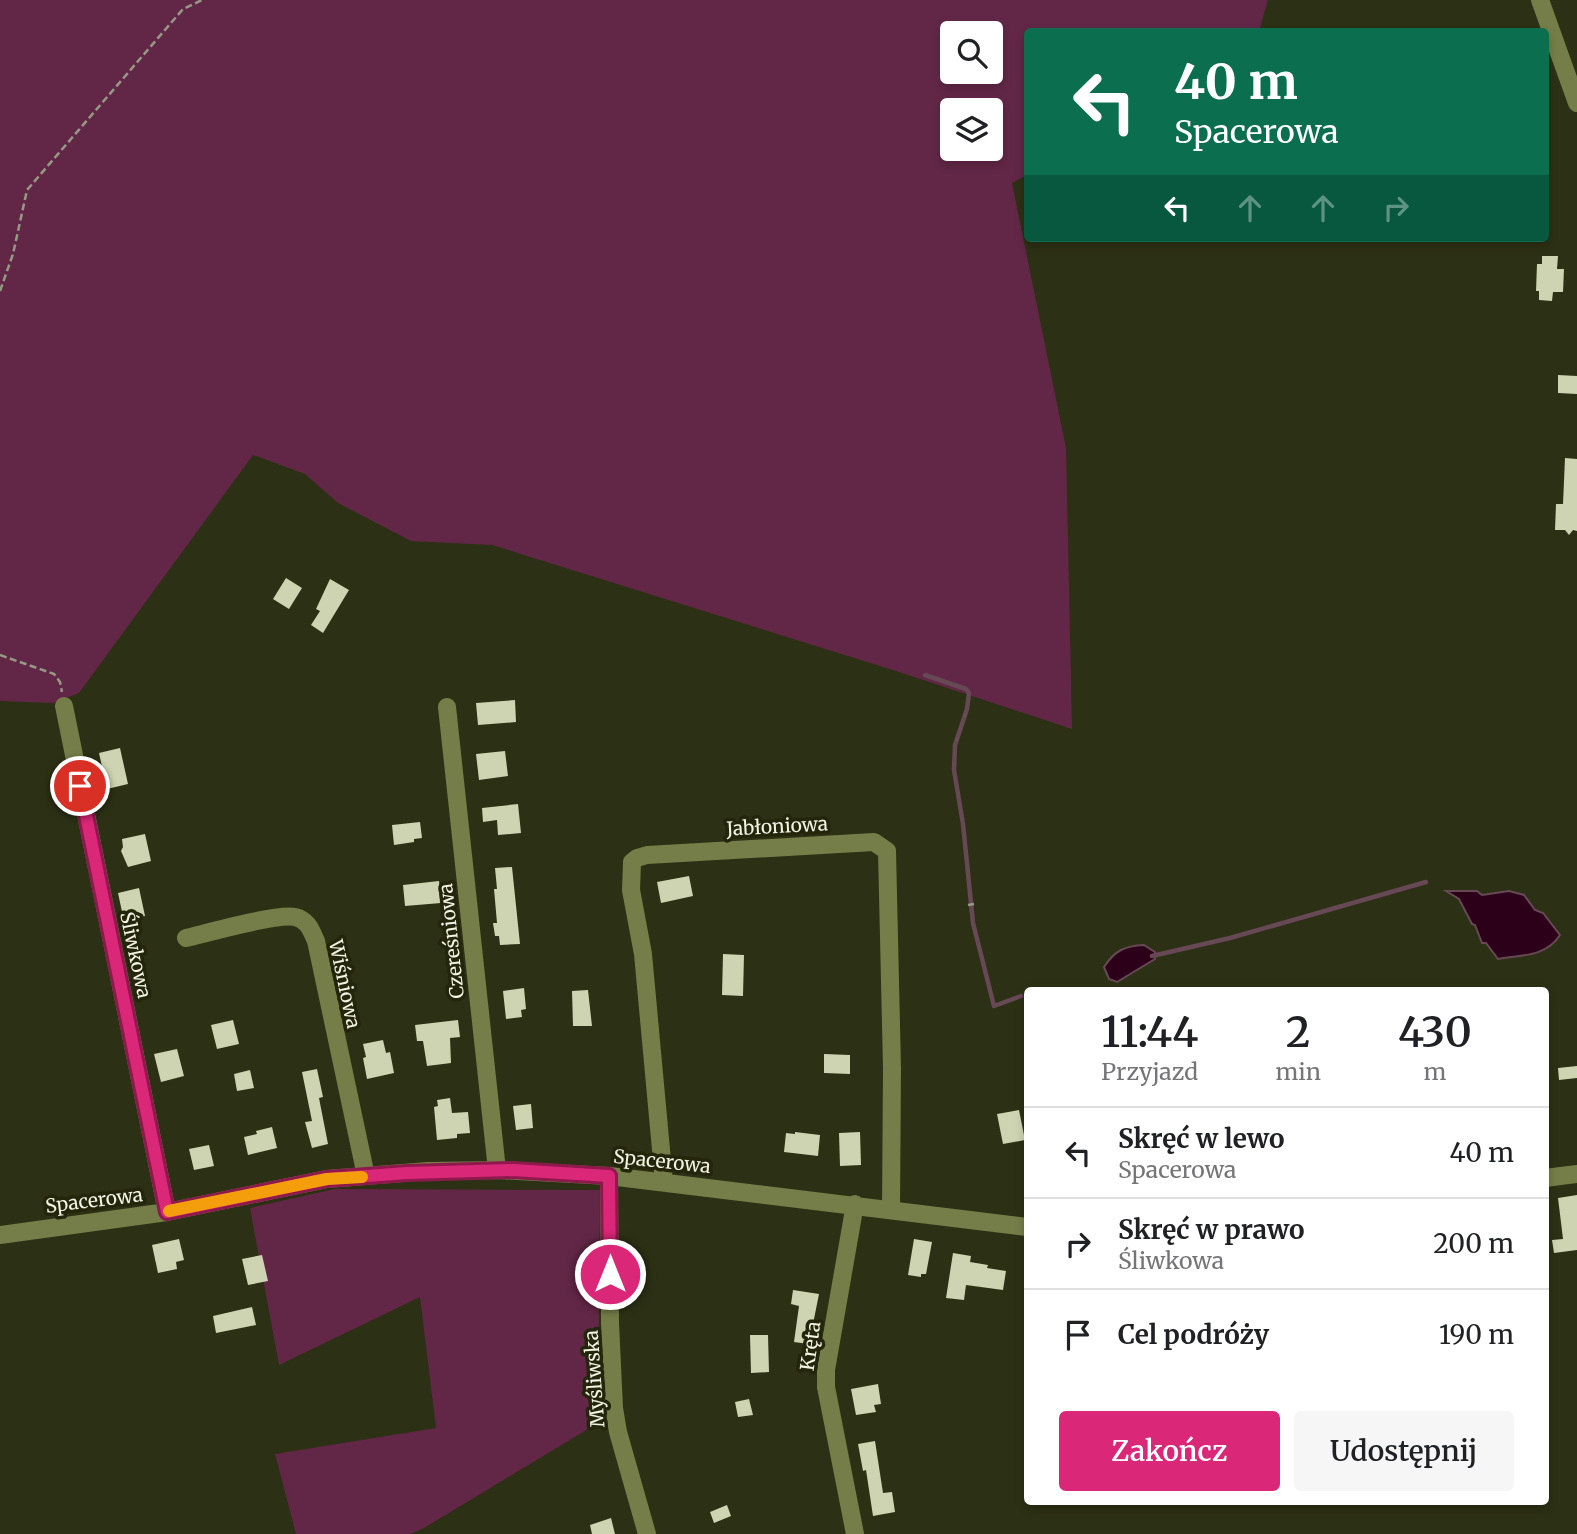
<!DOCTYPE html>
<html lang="pl">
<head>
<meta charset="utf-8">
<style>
	:root { --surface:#fff; --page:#f6f6f6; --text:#202124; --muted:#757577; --line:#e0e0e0; --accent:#db2777 }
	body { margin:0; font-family:Merriweather,serif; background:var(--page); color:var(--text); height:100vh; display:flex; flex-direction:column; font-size:26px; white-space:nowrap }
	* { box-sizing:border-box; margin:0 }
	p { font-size:23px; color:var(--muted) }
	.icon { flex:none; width:38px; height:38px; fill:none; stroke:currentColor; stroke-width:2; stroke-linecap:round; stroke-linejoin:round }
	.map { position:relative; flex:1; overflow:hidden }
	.panel { position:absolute; left:1024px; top:987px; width:525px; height:518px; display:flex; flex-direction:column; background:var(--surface); border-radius:7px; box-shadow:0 4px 10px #0003 }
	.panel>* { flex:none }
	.top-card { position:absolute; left:1024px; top:28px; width:525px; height:214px; border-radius:7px; box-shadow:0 4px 10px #0003; background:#0b6e4f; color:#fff; overflow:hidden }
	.buttons { position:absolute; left:940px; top:21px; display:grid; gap:14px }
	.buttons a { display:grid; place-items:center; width:63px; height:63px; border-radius:7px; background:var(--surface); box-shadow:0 4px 10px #0003; font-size:35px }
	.pin { position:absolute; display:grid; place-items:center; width:60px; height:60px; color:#fff; margin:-30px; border:4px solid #fff; border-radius:50%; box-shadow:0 2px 7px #0007 }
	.me { position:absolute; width:77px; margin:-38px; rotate:0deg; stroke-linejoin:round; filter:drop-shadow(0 0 5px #0008) }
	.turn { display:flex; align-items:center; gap:24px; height:147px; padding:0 35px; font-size:32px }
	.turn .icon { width:91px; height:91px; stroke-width:2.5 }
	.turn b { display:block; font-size:49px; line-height:60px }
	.lanes { display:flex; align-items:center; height:66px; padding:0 35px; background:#0003; justify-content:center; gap:35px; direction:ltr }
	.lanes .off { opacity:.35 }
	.eta { display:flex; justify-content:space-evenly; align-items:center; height:119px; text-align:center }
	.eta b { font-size:42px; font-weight:600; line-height:49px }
	.cta { display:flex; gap:14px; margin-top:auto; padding:14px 35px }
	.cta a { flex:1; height:80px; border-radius:7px; background:var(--accent); color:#fff; font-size:28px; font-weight:600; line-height:80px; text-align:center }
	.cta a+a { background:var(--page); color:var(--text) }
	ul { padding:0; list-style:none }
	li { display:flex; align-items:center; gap:21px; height:91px; padding:0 35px; border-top:2px solid var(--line) }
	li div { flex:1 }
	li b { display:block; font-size:26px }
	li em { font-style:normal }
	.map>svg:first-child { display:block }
	.green { fill:#622747; fill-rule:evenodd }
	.water { fill:#2c0019; stroke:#674956; stroke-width:2 }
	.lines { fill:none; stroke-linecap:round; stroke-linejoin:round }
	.stream { stroke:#674956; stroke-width:4.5 }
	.building { fill:#ced4b2 }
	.path { stroke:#969a84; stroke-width:2.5; stroke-dasharray:7 3.5; stroke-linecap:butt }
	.minor { stroke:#757d48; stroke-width:18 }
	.route-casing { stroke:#8e194d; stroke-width:18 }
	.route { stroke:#db2777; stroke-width:12 }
	.slow { stroke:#f59e0b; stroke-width:12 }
	.labels { text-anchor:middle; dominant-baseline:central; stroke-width:7; stroke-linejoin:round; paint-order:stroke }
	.street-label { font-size:19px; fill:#f1f4e3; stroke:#23260a }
</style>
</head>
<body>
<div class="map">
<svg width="1577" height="1534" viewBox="0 0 1577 1534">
	<rect width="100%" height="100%" fill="#2c3014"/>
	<path class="green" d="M 0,0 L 1268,0 L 1259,31 L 1027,32 L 1027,175 L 1012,183 L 1066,448 L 1072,729 L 896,671 L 492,545 L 411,541 L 338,503 L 305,474 L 253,455 L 79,693 L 53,703 L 0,701 ZM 952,33 L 990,33 L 990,72 L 952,72 ZM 952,110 L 990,110 L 990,149 L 952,149 Z
		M 335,1189 L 600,1190 L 598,1423 L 424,1528 L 410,1534 L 296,1534 L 275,1454 L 436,1428 L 420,1297 L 279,1365 L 250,1208 Z"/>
	<path class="water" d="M 1446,891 L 1477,891 L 1482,895 L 1509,891 L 1524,895 L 1535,910 L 1543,913 L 1560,935 C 1546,957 1521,955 1498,959 L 1486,943 L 1482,943 L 1475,925 L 1472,924 L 1459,899 Z
		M 1144,945 L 1155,952 L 1155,959 L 1117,982 L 1109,979 L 1104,967 C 1115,950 1125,946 1144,945 Z"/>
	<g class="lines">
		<path class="stream" d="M 925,675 L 966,689 L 969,693 L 967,709 L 955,745 L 954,770 L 963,824 L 973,923 L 994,1006 L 1021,996
			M 1152,956 L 1230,938 L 1426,882"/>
	</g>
	<path class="building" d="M 1542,256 L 1558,256 L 1557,269 L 1564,269 L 1563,292 L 1553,292 L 1552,301 L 1539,300 L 1539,291 L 1536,291 L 1537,264 L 1542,264 Z
		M 1558,375 L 1577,376 L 1577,394 L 1558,393 Z
		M 1565,458 L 1577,459 L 1577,531 L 1573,530 L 1569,535 L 1565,530 L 1555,530 L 1556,504 L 1563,504 Z
		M 286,578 L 302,588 L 289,609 L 273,599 Z
		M 330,579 L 349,590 L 323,633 L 311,625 L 320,611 L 316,609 Z
		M 515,700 L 516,722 L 478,725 L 476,703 Z
		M 120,748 L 128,784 L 107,789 L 99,753 Z
		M 505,751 L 508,776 L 479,780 L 476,754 Z
		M 518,804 L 521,833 L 498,835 L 497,820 L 483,822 L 482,808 Z
		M 420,822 L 422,838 L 414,839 L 414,842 L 394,845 L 392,825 Z
		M 145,834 L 151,861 L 128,867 L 121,851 L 123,847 L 122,839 Z
		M 512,867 L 520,944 L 500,945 L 499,936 L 495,936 L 493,923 L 497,923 L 494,889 L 497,889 L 495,868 Z
		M 689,876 L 693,896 L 661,903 L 657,882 Z
		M 439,881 L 441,903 L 405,906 L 403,885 Z
		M 139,888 L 145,916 L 124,921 L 118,893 Z
		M 723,954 L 744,955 L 743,996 L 722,995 Z
		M 524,988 L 526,1009 L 521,1010 L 522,1017 L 506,1019 L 503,991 Z
		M 588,990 L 592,1026 L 573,1026 L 572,991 Z
		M 233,1020 L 239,1044 L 217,1049 L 211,1025 Z
		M 458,1020 L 460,1037 L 450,1038 L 451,1063 L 427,1066 L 423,1041 L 417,1041 L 415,1025 Z
		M 383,1040 L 386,1053 L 390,1052 L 394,1073 L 367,1079 L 363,1058 L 366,1057 L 363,1044 Z
		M 177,1049 L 184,1076 L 161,1082 L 154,1054 Z
		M 824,1054 L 850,1055 L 850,1074 L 824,1073 Z
		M 1577,1066 L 1577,1078 L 1559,1080 L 1558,1068 Z
		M 317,1069 L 323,1097 L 319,1098 L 328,1144 L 312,1148 L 305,1122 L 312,1121 L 302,1072 Z
		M 250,1070 L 254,1088 L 237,1091 L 234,1074 Z
		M 450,1098 L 452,1113 L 468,1112 L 470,1133 L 457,1134 L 457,1138 L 437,1140 L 434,1107 L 438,1106 L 437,1100 Z
		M 531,1104 L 533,1128 L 516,1130 L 513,1106 Z
		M 1019,1110 L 1025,1140 L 1003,1144 L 997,1114 Z
		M 272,1127 L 277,1148 L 248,1155 L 244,1137 L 257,1134 L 256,1131 Z
		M 795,1132 L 820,1135 L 818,1156 L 784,1152 L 786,1133 L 795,1134 Z
		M 860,1132 L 861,1165 L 840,1166 L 839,1133 Z
		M 209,1145 L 214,1166 L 194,1170 L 189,1149 Z
		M 1577,1195 L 1577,1250 L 1554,1253 L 1552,1240 L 1563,1239 L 1558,1198 Z
		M 179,1239 L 184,1260 L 176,1262 L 177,1269 L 158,1273 L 152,1245 Z
		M 914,1239 L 932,1242 L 926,1274 L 921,1274 L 921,1277 L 908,1275 Z
		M 953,1253 L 971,1256 L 970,1262 L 988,1265 L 987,1268 L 1006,1271 L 1003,1290 L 966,1285 L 964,1300 L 946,1298 Z
		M 262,1255 L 268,1281 L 248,1285 L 242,1259 Z
		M 793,1290 L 819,1294 L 809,1344 L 794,1342 L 799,1306 L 791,1304 Z
		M 252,1307 L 256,1325 L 216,1333 L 213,1316 Z
		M 750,1335 L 768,1335 L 769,1372 L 751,1373 Z
		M 878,1384 L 881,1404 L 874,1405 L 876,1412 L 856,1415 L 851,1389 Z
		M 749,1399 L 753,1415 L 738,1417 L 735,1402 Z
		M 875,1441 L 883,1493 L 892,1492 L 895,1512 L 873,1516 L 866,1470 L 863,1471 L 858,1444 Z
		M 727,1505 L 731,1516 L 714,1523 L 710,1512 Z
		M 611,1518 L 615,1534 L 592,1534 L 590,1525 Z"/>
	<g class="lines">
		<path class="path" d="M 0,291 L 13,254 L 27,190 L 183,9 L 202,0
			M 0,655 L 54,674 L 60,682 L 62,692
			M 968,905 L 974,904"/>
		<path class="minor" d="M 1540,0 L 1577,103
			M 64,706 L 167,1212
			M 447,707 L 497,1170
			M 186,938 C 207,933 278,913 295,917 C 308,920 311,930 316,941 L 366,1176
			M 609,1176 L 610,1323 L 614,1408 L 618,1432 L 647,1534
			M 1545,1178 L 1577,1174
			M 664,1182 L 643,954 L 631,890 L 632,862 L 637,858 L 647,855 L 874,842 L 887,851 L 892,1068 L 891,1209
			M 0,1235 L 167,1212 L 327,1179 L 428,1171 L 497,1170 L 609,1176 L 1027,1227
			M 855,1534 L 826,1387 L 826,1370 L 855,1204"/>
	</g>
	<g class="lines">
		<g class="route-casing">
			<path id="route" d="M 80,786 L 167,1212 L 327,1179 L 407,1173 L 513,1170 L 609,1176 L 610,1274"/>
		</g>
		<use href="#route" class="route"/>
		<path class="slow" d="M 169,1211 L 327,1179 L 362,1177"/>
	</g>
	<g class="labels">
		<g class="street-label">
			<text transform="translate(777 826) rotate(-3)">Jabłoniowa</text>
			<text transform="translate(451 941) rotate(-96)">Czereśniowa</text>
			<text transform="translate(136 955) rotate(78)">Śliwkowa</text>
			<text transform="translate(345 984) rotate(78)">Wiśniowa</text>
			<text transform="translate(662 1161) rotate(6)">Spacerowa</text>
			<text transform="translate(94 1200) rotate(-7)">Spacerowa</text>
			<text transform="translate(810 1346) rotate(-82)">Kręta</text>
			<text transform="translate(594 1379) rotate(-94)">Myśliwska</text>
		</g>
	</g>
</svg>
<div class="buttons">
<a><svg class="icon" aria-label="search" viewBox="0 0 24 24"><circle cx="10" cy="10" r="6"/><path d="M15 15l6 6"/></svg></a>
<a><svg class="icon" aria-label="layers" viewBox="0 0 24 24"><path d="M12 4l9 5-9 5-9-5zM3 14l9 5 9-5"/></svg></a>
</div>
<div class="pin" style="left:80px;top:786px;background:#d93025"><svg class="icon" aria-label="arrive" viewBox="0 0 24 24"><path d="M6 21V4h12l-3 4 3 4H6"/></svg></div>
<svg class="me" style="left:610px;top:1274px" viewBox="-20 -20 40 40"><circle r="17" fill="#db2777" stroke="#fff" stroke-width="3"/><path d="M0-11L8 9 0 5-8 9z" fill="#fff"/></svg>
<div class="top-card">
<div class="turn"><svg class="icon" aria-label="left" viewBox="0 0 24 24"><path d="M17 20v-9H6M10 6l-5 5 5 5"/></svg><div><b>40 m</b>Spacerowa</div></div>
<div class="lanes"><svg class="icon" aria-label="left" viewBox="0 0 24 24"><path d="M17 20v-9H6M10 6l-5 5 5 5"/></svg><svg class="icon off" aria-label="ahead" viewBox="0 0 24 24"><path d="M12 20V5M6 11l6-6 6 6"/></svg><svg class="icon off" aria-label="ahead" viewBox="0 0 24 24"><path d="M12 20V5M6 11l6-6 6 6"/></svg><svg class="icon off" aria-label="right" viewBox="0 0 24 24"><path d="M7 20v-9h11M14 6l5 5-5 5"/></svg></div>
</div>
<section class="panel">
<div class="eta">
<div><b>11:44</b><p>Przyjazd</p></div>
<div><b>2</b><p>min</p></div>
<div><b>430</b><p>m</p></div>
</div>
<ul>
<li><svg class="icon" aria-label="left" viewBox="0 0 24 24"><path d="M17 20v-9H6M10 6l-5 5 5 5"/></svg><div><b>Skręć w lewo</b><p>Spacerowa</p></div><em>40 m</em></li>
<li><svg class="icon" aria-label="right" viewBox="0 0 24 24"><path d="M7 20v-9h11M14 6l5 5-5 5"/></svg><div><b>Skręć w prawo</b><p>Śliwkowa</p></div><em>200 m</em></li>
<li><svg class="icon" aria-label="arrive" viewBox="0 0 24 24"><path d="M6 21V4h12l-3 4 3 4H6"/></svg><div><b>Cel podróży</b></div><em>190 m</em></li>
</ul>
<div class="cta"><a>Zakończ</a><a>Udostępnij</a></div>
</section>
</div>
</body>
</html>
